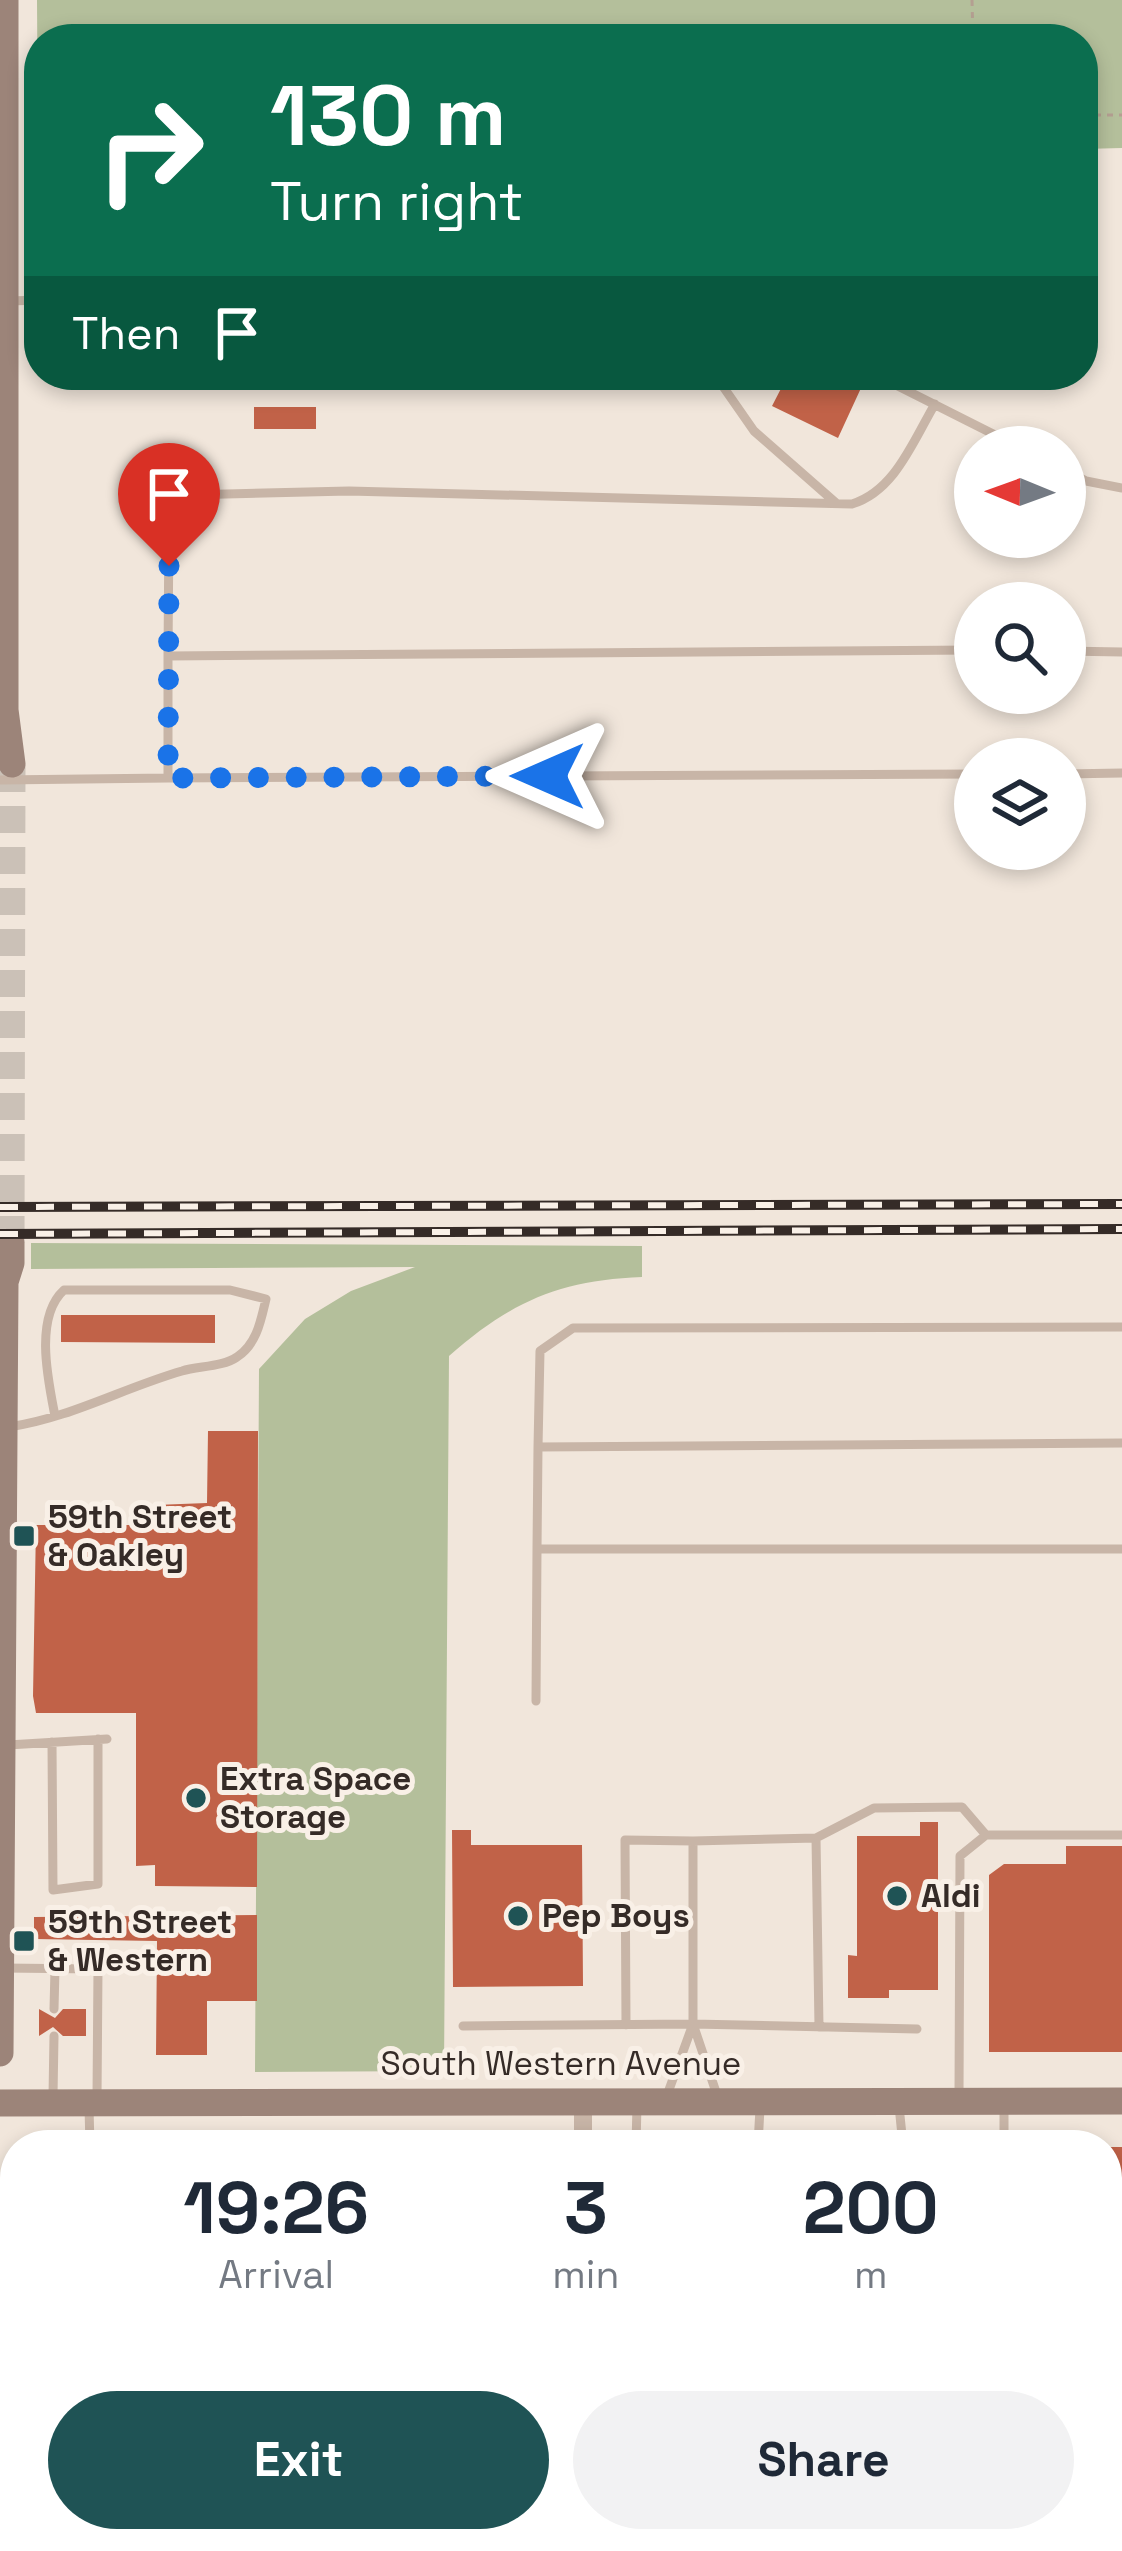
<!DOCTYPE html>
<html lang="en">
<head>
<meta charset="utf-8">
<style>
	:root { --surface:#fff; --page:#f2f2f3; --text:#1f2937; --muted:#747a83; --accent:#1f5355 }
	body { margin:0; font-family:"Space Grotesk",sans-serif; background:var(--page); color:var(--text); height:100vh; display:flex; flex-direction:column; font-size:45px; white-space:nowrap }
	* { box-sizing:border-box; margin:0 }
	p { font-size:39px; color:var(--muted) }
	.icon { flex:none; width:66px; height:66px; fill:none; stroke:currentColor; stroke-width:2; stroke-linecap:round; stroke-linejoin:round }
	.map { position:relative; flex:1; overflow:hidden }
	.side { position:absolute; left:0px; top:2130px; width:1122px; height:423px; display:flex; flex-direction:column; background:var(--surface); border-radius:48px 48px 0 0; box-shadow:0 6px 18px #0003 }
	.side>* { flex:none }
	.top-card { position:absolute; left:24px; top:24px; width:1074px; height:366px; border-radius:48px; box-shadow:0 6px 18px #0003; background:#0b6e4f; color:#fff; overflow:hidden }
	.needle { width:78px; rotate:271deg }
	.fabs { position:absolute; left:954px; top:426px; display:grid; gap:24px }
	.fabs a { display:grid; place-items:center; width:132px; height:132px; border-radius:50%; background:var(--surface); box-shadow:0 6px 18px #0003; font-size:60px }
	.pin { position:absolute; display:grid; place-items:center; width:102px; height:102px; color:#fff; margin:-123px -51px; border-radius:50% 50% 50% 0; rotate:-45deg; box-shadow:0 0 12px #0007 }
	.pin .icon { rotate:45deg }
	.me { position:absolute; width:132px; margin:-66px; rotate:270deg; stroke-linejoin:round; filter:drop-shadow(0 0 9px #0008) }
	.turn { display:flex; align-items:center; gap:42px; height:252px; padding:0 48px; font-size:54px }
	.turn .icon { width:156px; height:156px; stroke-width:2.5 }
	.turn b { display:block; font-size:84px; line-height:102px }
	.then { display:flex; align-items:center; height:114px; padding:0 48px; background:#0003; gap:24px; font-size:45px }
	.eta { display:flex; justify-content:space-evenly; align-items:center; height:204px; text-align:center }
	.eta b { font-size:72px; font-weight:700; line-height:84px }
	.action { display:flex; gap:24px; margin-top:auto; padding:24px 48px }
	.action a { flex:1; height:138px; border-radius:72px; background:var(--accent); color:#fff; font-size:48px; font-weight:700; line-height:138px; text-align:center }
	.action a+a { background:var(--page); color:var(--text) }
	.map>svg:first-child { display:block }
	.green { fill:#b4bf9b }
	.building { fill:#c16248 }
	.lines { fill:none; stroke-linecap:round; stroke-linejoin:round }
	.secondary-tunnel { stroke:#cbc1b7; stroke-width:27; stroke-dasharray:27 14; stroke-linecap:butt }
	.path { stroke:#b49f91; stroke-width:3; stroke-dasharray:6 6; stroke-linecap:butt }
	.lane { stroke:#c8b5a7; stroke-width:9 }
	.street { stroke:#c8b5a7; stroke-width:18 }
	.secondary { stroke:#9c8479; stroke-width:27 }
	.rail-casing { stroke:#352b27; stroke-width:10 }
	.rail { stroke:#f9f0e7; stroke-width:6; stroke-dasharray:18; stroke-linecap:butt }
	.route { stroke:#1a73e8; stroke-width:21; stroke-dasharray:0 37.8 }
	.poi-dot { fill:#1f5355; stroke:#f9f0e7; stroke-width:4.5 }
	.labels { text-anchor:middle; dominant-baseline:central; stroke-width:10; stroke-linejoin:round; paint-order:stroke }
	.poi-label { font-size:33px; font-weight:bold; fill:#352b27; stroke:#f9f0e7; text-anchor:start }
	.street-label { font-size:33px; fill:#352b27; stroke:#f9f0e7 }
</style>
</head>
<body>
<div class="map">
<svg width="1122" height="2551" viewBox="0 0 1122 2551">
	<rect width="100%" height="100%" fill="#f1e6db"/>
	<path class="green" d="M 37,0 L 1122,0 L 1122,148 L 1083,149 L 1083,39 L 39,39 L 38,155 Z
		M 31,1243 L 642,1246 L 642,1277 C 560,1280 510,1302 449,1356 L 444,2071 L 255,2072 L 259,1369 L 305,1319 L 351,1291 L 415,1267 L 31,1269 Z"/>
	<path class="building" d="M 788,375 L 867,375 L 838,438 L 772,406 Z
		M 254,407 L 316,407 L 316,429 L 254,429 Z
		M 61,1315 L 215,1315 L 215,1343 L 61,1342 Z
		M 208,1431 L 258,1431 L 257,1887 L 155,1886 L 155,1865 L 136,1866 L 136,1713 L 36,1713 L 33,1696 L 36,1525 L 155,1525 L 155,1505 L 207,1503 Z
		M 920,1822 L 938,1822 L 938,1990 L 889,1990 L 889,1998 L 848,1998 L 848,1955 L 857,1956 L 857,1836 L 920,1836 Z
		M 452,1830 L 471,1830 L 471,1845 L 582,1845 L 583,1986 L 453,1987 Z
		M 1066,1846 L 1122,1846 L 1122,2052 L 989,2052 L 989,1875 L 1004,1864 L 1066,1864 Z
		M 257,1915 L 257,2001 L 207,2001 L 207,2055 L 156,2055 L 157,1941 L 34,1939 L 34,1917 Z
		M 39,2009 L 55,2018 L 63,2009 L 86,2009 L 86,2036 L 63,2036 L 53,2027 L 39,2036 Z
		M 1107,2147 L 1122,2147 L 1122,2194 L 1107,2194 Z
		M 1107,2262 L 1122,2262 L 1122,2351 L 1107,2351 Z
		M 1107,2439 L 1122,2439 L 1122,2498 L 1107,2498 Z"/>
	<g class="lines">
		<path class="secondary-tunnel" d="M 11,1243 L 12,764"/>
		<path class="path" d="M 972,0 L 973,39
			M 1083,115 L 1122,115"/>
		<path class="lane" d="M 10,301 L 39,300
			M 183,375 L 361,379
			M 715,375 L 754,431 L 836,503
			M 876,375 L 1019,447
			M 935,404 C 913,441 895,491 852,504 L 349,491 L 186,495 L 173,506 L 169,520 L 168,656 L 975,650
			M 1065,470 L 1086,481 L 1122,488
			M 1065,651 L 1122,652
			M 168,656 L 168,778 L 975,774
			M 1065,774 L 1122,773
			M 0,780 L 168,778
			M 9,1427 C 70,1418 123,1388 182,1371 C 198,1366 223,1367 237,1357 C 257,1344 261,1320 266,1299 L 230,1290 L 64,1290 C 34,1317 48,1380 55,1416
			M 538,1447 L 540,1351 L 573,1328 L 1122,1327
			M 537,1549 L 538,1447 L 1122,1443
			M 536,1701 L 537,1549 L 1122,1549
			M 52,1742 L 53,1890 L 98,1884 L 98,1739
			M 8,1745 L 107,1739
			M 816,1838 L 819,2027
			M 693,1841 L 816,1838 L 874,1808 L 962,1807 L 986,1835
			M 2,1968 L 98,1969 L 97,2097
			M 54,2009 L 55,1969
			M 626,2025 L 625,1840 L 693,1841 L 693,2024 L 717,2095
			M 463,2026 L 693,2024 L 917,2029
			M 959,2095 L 960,1856 L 986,1835 L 1122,1835
			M 53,2096 L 54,2036
			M 666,2098 L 693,2024
			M 1004,2102 L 1004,2145
			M 899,2106 L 903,2145
			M 89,2108 L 90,2145
			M 636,2145 L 637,2105
			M 758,2145 L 760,2108
			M 1107,2220 L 1122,2220
			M 0,2242 L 15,2241
			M 1107,2253 L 1122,2253
			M 138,2538 L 138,2551
			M 529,2551 L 1122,2548"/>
		<path class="street" d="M 583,2100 L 583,2145
			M 1107,2399 L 1122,2399
			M 0,2404 L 15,2404
			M 585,2538 L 585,2551"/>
		<path class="secondary" d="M 5,0 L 5,710 L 12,764
			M 0,2053 L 5,1282 L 11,1263 L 11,1243
			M 0,2103 L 1122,2101"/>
		<g class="rail-casing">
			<path id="rail" d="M 0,1207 L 1122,1204
				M 0,1234 L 1122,1229"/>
		</g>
		<use href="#rail" class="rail"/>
	</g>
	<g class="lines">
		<path class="route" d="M 169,566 L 168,778 L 548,776"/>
	</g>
	<g class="poi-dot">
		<rect x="12" y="1524" width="24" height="24" rx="6"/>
		<circle cx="196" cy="1798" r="12"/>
		<circle cx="897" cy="1896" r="12"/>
		<circle cx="518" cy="1916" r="12"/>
		<rect x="12" y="1929" width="24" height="24" rx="6"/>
	</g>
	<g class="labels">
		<g class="poi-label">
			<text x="48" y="1517">59th Street<tspan x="48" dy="38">&amp; Oakley</tspan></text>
			<text x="220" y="1779">Extra Space<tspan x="220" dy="38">Storage</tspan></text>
			<text x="921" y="1896">Aldi</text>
			<text x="542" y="1916">Pep Boys</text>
			<text x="48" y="1922">59th Street<tspan x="48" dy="38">&amp; Western</tspan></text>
		</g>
		<g class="street-label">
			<text x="561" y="2064">South Western Avenue</text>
		</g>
	</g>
</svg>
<div class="fabs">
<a><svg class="needle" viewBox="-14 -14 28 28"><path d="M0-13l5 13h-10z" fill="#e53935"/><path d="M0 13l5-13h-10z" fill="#747a83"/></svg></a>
<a><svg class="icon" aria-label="search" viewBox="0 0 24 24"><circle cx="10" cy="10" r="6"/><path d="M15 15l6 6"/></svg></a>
<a><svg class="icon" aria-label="layers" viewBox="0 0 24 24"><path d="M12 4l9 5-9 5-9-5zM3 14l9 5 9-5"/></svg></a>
</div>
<div class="pin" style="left:169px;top:566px;background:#d93025"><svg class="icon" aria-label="arrive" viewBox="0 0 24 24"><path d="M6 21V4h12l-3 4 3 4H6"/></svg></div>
<svg class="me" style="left:548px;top:776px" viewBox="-20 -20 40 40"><path d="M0-17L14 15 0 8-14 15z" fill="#1a73e8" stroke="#fff" stroke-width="4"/></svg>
<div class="top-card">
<div class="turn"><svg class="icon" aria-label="right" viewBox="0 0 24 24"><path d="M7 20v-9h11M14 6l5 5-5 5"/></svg><div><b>130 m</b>Turn right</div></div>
<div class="then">Then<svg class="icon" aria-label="arrive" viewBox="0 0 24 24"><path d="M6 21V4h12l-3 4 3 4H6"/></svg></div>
</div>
<section class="side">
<div class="eta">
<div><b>19:26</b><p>Arrival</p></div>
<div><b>3</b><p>min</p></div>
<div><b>200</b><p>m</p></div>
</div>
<div class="action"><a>Exit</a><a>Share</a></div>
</section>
</div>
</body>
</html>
